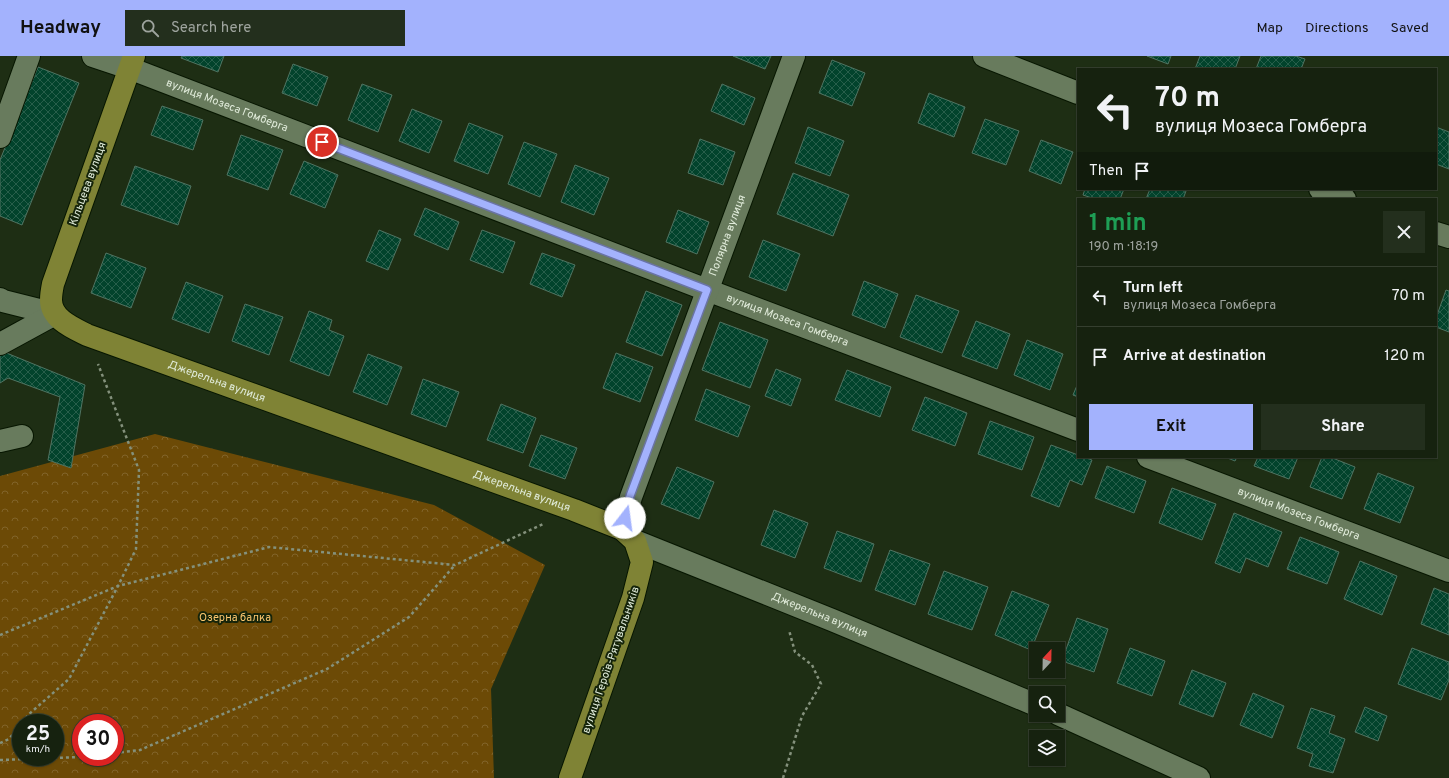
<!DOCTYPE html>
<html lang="en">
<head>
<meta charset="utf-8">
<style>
	:root { --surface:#16220f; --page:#232f1d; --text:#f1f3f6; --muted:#9ea49e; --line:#353f2f; --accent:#a3b2fd }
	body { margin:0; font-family:Overpass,sans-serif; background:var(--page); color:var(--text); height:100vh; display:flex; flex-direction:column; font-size:15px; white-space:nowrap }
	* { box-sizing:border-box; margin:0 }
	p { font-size:13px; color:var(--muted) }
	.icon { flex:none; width:22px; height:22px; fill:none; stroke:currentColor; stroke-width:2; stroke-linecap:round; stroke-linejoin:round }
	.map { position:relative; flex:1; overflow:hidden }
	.drawer { position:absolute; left:1077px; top:142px; width:360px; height:260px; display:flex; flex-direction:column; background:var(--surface); border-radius:0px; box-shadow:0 1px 3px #0004,0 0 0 1px var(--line) }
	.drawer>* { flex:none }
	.banner { position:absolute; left:1077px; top:12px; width:360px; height:122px; border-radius:0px; box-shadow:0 1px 3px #0004,0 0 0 1px var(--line); background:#16220f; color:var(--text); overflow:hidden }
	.needle { width:26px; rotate:22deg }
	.fabs { position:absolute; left:1029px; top:586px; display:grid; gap:8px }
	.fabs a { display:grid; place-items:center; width:36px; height:36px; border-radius:0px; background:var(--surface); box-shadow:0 1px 3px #0004,0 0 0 1px var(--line); font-size:20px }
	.speed { position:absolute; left:12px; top:658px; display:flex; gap:8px; font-size:20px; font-weight:700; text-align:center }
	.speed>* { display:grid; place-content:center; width:52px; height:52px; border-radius:50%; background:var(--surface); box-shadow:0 1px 3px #0004,0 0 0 1px var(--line); line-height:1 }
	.speed small { font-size:10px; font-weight:400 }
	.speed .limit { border:6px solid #d22; background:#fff; color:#111 }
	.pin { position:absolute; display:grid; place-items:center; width:34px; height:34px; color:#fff; margin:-17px; border:2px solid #fff; border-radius:50%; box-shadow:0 1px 4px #0007 }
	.me { position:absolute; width:44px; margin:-22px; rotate:15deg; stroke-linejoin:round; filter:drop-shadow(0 0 3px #0008) }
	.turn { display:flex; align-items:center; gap:14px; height:84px; padding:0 12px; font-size:18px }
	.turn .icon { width:52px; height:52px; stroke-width:2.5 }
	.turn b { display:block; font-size:28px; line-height:34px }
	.then { display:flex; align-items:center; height:38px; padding:0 12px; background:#0003; gap:8px; font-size:15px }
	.round { display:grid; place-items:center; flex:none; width:42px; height:42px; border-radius:0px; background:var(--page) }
	.head { display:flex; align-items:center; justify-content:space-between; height:68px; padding:0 12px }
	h1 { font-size:24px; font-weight:700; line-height:30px; color:#1e9e55 }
	.cta { display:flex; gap:8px; margin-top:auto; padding:8px 12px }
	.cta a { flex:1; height:46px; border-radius:0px; background:var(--accent); color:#111; font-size:16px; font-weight:700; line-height:46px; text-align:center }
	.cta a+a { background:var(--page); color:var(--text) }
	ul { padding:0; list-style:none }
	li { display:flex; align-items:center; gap:12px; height:60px; padding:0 12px; border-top:1px solid var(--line) }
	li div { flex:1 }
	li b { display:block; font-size:15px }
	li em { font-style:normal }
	header { display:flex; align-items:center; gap:24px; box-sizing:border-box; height:56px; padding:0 20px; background:var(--accent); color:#111 }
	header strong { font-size:19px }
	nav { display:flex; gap:22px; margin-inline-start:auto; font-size:14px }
	.search { width:280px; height:36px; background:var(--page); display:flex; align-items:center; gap:10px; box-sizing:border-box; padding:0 14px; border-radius:0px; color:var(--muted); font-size:15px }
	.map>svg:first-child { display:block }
	.forest { fill:url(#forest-crowns); fill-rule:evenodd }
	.building { fill:url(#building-cross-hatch); stroke:#507462 }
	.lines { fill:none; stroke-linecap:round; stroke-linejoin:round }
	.minor-casing { stroke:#071601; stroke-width:24 }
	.major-casing { stroke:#071601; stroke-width:24 }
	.path { stroke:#84917c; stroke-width:2.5; stroke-dasharray:3 3; stroke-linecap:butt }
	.minor { stroke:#687b5d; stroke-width:22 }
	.major { stroke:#7f8335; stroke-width:22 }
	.route-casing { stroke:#6a74a4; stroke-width:10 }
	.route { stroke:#a3b2fd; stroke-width:7 }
	.labels { text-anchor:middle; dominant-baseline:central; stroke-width:4; stroke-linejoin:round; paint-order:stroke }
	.street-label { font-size:11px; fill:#e0ebda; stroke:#15240a }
	.park-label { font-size:11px; fill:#fbc66f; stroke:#15240a }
</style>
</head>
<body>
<header>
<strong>Headway</strong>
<div class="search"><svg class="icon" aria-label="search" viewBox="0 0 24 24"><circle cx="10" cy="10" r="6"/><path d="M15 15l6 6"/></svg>Search here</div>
<nav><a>Map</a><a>Directions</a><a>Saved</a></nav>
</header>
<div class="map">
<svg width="1449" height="722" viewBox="0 0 1449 722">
	<defs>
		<pattern id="forest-crowns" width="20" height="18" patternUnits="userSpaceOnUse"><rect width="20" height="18" fill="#6c4a06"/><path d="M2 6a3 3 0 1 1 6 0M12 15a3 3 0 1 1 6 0" fill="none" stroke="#81642a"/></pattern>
		<pattern id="building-cross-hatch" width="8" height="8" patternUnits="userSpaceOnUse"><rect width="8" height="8" fill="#02432c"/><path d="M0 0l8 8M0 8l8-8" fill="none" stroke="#275e4a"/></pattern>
	</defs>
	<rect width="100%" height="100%" fill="#1e2e14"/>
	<path class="forest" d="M 155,378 L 434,449 L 545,509 L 491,633 L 494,722 L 0,722 L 0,420 ZM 21,667 L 55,667 L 55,701 L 21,701 ZM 81,667 L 115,667 L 115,701 L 81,701 Z"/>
	<path class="building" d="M 182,0 L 224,0 L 218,16 L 181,2 Z
		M 733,0 L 771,0 L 765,13 Z
		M 1147,0 L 1171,0 L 1168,8 Z
		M 1200,0 L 1240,0 L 1235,13 L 1195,13 Z
		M 1261,0 L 1296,0 L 1305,3 L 1301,13 L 1256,13 Z
		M 832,4 L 865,17 L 852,50 L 819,37 Z
		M 293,8 L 328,21 L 317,50 L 282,37 Z
		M 38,11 L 79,27 L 22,169 L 0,160 L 0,104 Z
		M 362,28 L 392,39 L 378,76 L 348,64 Z
		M 722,28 L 755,42 L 744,69 L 711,55 Z
		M 929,37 L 965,51 L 954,81 L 918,67 Z
		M 162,50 L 203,64 L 193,94 L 151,79 Z
		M 412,53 L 442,65 L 429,97 L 399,85 Z
		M 985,63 L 1019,75 L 1006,109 L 972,97 Z
		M 469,67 L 503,80 L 488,118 L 454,105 Z
		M 808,71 L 844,85 L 830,120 L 795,107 Z
		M 1436,71 L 1449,76 L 1449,113 L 1436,108 Z
		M 241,79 L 283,94 L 268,134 L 227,119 Z
		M 700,83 L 735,96 L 723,129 L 688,117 Z
		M 1041,84 L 1073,96 L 1061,128 L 1029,115 Z
		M 524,86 L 557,98 L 540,141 L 508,128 Z
		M 304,105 L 338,119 L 325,152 L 290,138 Z
		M 575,109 L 609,122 L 594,159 L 561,146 Z
		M 135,110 L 191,130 L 178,169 L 121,149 Z
		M 793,117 L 849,139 L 833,180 L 777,158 Z
		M 1085,133 L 1124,133 L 1120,143 L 1095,143 L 1083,139 Z
		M 1150,133 L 1180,133 L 1186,135 L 1183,143 L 1146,143 Z
		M 425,152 L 459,166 L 448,194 L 414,179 Z
		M 678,154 L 709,166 L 697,198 L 666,186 Z
		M 379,174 L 401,183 L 388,214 L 366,205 Z
		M 482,174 L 515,186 L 503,217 L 470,204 Z
		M 763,184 L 800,198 L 786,235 L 749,221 Z
		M 106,197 L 146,212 L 131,252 L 91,237 Z
		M 542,197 L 575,209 L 562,241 L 530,228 Z
		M 864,225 L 898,238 L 885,272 L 852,259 Z
		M 186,226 L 223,240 L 209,277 L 172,263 Z
		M 1446,234 L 1449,235 L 1449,276 L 1436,271 L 1436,262 Z
		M 646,235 L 682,249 L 662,300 L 626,286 Z
		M 916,239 L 959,255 L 942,297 L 900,281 Z
		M 245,248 L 283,261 L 269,299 L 232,285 Z
		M 309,255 L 332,264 L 329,274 L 344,280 L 329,320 L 290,305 Z
		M 976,265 L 1010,278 L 997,313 L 962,300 Z
		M 720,266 L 768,284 L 750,332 L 702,314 Z
		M 1027,284 L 1063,298 L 1050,334 L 1014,319 Z
		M 4,296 L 85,329 L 71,412 L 48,404 L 60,341 L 8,322 L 0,327 L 0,298 Z
		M 616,297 L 653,311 L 640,346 L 603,332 Z
		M 368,298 L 402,311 L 387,349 L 353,336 Z
		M 776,313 L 801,323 L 791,350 L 765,340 Z
		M 847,314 L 891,331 L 880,361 L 835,344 Z
		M 423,323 L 459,336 L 446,371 L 411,358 Z
		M 1078,327 L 1078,341 L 1073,339 Z
		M 706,333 L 750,350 L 738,381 L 695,364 Z
		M 925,341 L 967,357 L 955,390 L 912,374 Z
		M 501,348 L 536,362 L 523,397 L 487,384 Z
		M 990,365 L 1034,381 L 1022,414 L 978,398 Z
		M 541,379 L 577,392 L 565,423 L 529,410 Z
		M 1051,389 L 1078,399 L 1078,401 L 1083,401 L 1092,404 L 1082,429 L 1070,424 L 1059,451 L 1031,440 Z
		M 1225,401 L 1237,401 L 1235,405 Z
		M 1258,401 L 1298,401 L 1289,423 L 1254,410 Z
		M 1322,401 L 1330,401 L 1355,411 L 1342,443 L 1310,431 Z
		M 1107,410 L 1146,425 L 1134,457 L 1095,442 Z
		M 677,411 L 714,426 L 699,463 L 661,448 Z
		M 1378,417 L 1414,431 L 1400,467 L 1364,453 Z
		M 1172,432 L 1216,448 L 1202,484 L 1159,467 Z
		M 774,454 L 808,467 L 795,502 L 761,489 Z
		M 1234,457 L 1282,476 L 1268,511 L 1246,502 L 1240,517 L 1215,507 Z
		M 837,475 L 874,488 L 861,526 L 824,512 Z
		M 1300,481 L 1339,496 L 1327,528 L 1287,513 Z
		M 890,494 L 930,508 L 915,549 L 875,534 Z
		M 1360,505 L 1397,520 L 1382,559 L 1344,543 Z
		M 944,515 L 988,531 L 972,574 L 928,558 Z
		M 1434,532 L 1449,538 L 1449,579 L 1421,568 Z
		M 1012,535 L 1049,549 L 1031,594 L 995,579 Z
		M 1077,562 L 1108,573 L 1094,616 L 1062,605 Z
		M 1130,592 L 1165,605 L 1152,640 L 1117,627 Z
		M 1412,592 L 1449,606 L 1449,624 L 1441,644 L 1398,628 Z
		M 1192,614 L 1226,627 L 1213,661 L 1179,648 Z
		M 1253,637 L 1284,650 L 1272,682 L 1240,669 Z
		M 1365,651 L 1387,660 L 1378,685 L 1355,676 Z
		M 1311,652 L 1335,660 L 1329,677 L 1345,683 L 1333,717 L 1309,710 L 1313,698 L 1297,692 Z"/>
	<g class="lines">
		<g class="minor-casing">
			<g id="minor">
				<path id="s1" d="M 93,0 L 129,12 L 707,234 L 1078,374"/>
				<path d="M 984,0 L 1078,37"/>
				<path d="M 0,81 L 29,0"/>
				<path d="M 1320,133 L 1345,143"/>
				<path d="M 1436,177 L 1449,181"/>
				<path d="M 0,243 L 3,245 L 55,258"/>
				<path d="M 0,288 L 55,258"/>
				<path d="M 0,385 L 22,380"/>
				<path id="s2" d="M 1148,401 L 1449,515"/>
				<path id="s3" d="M 622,473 L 631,441 L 794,0"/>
				<path id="s4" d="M 635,485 L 832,564 L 1036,649"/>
				<path d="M 1058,658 L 1199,722"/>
			</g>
		</g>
		<g class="major-casing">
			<g id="major">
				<path id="s5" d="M 134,0 L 53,228 C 52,233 51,239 51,244 C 51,263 73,272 87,279 L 574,454 L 622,473 L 635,485 L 642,506 L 633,542 L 570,722"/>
			</g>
		</g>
		<path class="path" d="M 0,579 L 118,530 L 269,491 L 455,509 L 543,468
			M 22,667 L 28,659 L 69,623 L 118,530 L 136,493 L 139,414 L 98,308
			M 0,687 L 9,683 L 21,668
			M 115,697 L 140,694 L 327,613 L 409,561 L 454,510
			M 0,704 L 81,701
			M 783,722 L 802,660 L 821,628 L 812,609 L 795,596 L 789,574"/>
		<use href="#minor" class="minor"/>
		<use href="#major" class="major"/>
	</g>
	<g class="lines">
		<g class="route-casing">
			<path id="route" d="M 322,86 L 707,234 L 630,440 L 625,462"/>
		</g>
		<use href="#route" class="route"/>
	</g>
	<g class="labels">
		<g class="street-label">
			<text stroke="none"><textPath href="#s1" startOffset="143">вулиця Мозеса Гомберга</textPath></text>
			<text transform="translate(88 128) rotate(-70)">Кільцева вулиця</text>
			<text stroke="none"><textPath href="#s3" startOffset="312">Полярна вулиця</textPath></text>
			<text stroke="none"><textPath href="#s1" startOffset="743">вулиця Мозеса Гомберга</textPath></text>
			<text stroke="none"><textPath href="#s5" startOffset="449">Джерельна вулиця</textPath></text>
			<text stroke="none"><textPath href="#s5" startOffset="773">Джерельна вулиця</textPath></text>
			<text stroke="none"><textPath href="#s2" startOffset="161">вулиця Мозеса Гомберга</textPath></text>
			<text stroke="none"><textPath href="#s4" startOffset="199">Джерельна вулиця</textPath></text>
			<text transform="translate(611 604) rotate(-71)">вулиця Героїв-Рятувальників</text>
		</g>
		<g class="park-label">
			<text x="235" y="562">Озерна балка</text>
		</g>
	</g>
</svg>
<div class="fabs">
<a><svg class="needle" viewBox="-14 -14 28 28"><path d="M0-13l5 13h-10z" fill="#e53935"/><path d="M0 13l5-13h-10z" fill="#9ea49e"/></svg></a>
<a><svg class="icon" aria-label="search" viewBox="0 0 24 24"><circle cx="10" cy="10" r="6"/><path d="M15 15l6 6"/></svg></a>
<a><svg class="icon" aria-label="layers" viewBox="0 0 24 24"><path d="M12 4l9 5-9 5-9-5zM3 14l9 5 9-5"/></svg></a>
</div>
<div class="speed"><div>25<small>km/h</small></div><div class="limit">30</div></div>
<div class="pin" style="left:322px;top:86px;background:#d93025"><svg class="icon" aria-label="arrive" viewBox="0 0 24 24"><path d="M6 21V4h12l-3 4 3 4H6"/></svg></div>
<svg class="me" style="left:625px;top:462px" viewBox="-20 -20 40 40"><circle r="19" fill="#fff"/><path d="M0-13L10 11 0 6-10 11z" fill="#a3b2fd"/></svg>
<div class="banner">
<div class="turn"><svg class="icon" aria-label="left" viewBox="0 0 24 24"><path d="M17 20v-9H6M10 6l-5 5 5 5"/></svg><div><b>70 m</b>вулиця Мозеса Гомберга</div></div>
<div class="then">Then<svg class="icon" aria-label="arrive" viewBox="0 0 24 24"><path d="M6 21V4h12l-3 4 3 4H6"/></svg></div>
</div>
<section class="drawer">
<div class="head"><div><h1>1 min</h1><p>190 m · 18:19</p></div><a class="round"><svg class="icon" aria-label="close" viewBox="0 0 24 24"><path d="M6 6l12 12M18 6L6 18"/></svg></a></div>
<ul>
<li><svg class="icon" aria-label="left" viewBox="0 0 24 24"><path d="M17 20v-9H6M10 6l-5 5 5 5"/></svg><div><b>Turn left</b><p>вулиця Мозеса Гомберга</p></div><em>70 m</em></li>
<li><svg class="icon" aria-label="arrive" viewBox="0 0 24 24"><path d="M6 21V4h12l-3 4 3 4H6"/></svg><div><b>Arrive at destination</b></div><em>120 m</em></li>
</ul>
<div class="cta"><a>Exit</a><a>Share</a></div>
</section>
</div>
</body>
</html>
